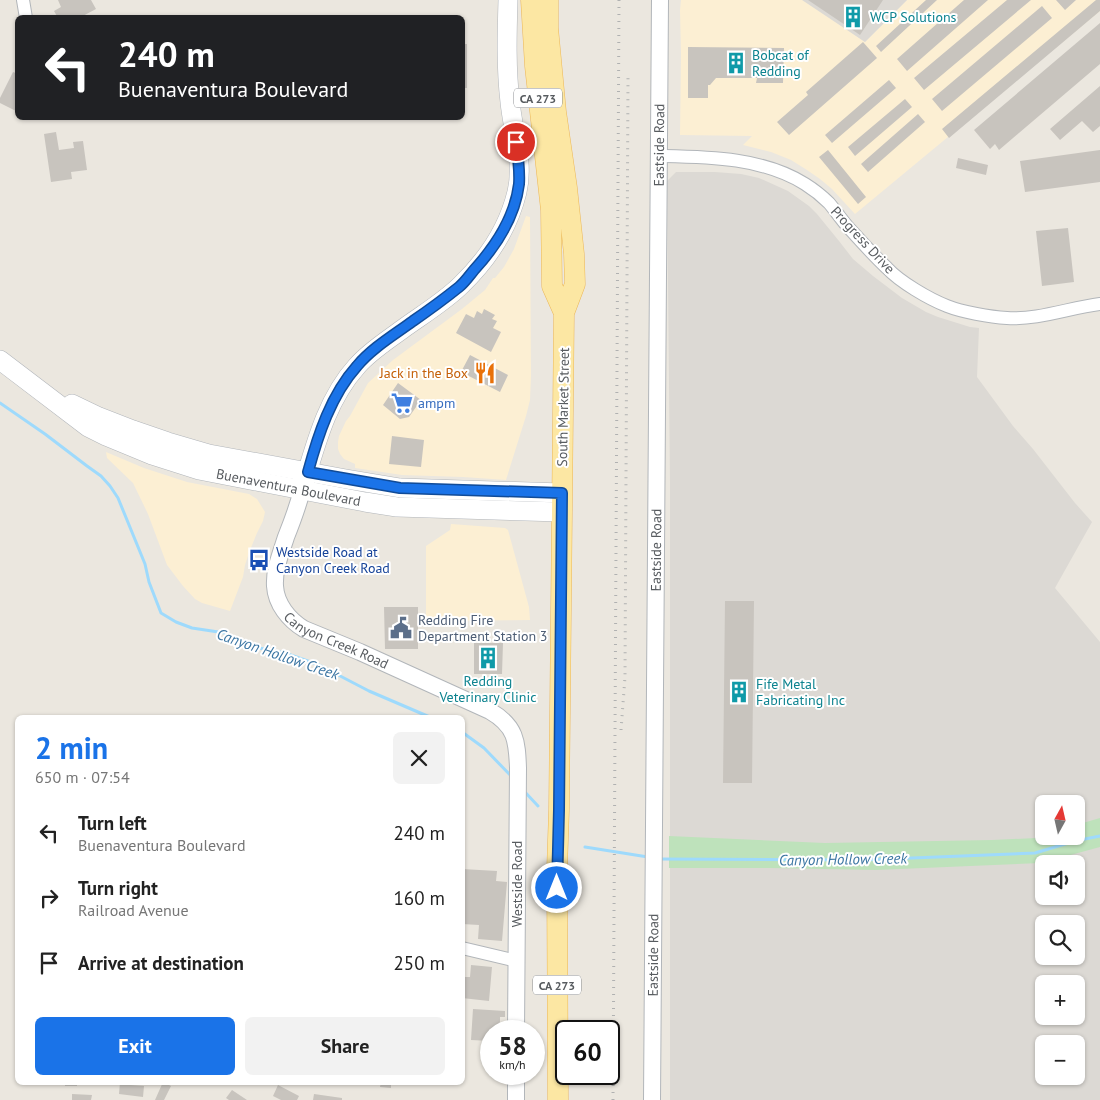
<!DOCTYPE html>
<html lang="en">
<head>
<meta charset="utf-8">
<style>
	:root { --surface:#fff; --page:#f2f2f2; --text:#222; --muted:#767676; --accent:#1a73e8 }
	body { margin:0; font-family:"PT Sans",sans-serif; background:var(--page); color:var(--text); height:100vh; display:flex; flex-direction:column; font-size:19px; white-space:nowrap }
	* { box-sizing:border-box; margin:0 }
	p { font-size:16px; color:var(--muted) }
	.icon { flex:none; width:28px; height:28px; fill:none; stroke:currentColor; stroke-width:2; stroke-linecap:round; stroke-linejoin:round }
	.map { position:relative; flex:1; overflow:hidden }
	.sheet { position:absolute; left:15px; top:715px; width:450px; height:370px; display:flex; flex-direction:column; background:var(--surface); border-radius:8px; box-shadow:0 1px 4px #0004 }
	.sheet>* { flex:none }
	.banner { position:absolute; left:15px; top:15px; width:450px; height:105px; border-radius:8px; box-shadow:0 1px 4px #0004; background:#202124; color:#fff; overflow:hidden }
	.needle { width:32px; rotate:8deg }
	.fabs { position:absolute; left:1035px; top:795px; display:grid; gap:10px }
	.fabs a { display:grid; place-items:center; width:50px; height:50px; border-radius:8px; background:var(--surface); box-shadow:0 1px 4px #0004; font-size:25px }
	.speed { position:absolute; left:480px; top:1020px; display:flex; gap:10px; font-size:25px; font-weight:700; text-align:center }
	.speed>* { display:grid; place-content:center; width:65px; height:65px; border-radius:50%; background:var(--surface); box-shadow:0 1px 4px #0004; line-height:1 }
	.speed small { font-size:12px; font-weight:400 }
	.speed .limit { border:2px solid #111; border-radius:8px; background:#fff; color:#111 }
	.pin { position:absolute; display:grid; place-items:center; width:42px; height:42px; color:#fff; margin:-21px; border:2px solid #fff; border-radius:50%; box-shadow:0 1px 5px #0007 }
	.me { position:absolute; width:55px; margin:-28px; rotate:0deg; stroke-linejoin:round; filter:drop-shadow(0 0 4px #0008) }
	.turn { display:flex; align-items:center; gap:18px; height:105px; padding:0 20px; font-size:22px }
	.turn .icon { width:65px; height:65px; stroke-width:2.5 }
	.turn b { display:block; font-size:35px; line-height:42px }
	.round { display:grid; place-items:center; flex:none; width:52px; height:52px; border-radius:8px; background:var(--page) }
	.summary { display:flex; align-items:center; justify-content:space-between; height:85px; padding:0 20px }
	h1 { font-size:30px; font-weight:700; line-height:38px; color:var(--accent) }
	.action { display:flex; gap:10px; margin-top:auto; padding:10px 20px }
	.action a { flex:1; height:58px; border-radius:8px; background:var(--accent); color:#fff; font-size:20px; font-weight:700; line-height:58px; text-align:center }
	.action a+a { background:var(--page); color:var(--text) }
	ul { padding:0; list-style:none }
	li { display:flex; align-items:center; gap:15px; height:65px; padding:0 20px }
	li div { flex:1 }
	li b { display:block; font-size:19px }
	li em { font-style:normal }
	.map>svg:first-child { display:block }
	.commercial { fill:#fcefd3 }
	.industrial { fill:#dcd9d4; fill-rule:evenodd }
	.green { fill:#bee2bb }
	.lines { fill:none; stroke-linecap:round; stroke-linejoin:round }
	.stream { stroke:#9edafc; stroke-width:3 }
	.building { fill:#c8c4be }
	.minor-casing { stroke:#b2b6ba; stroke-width:14 }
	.tertiary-casing { stroke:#b2b6ba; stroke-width:18 }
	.secondary-casing { stroke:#b1b5ba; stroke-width:20 }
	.primary-casing { stroke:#ecb757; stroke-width:21 }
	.minor { stroke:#fff; stroke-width:12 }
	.tertiary { stroke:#fff; stroke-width:16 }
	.secondary { stroke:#fff; stroke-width:19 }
	.primary { stroke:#fce7a3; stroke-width:20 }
	.rail { stroke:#b0b1b1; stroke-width:3; stroke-dasharray:1 6; stroke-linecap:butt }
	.route-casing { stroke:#114b97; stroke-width:12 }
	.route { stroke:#1a73e8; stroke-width:9 }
	.labels { text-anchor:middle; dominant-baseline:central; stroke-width:4; stroke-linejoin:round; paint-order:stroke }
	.shield { fill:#fff; stroke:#8a8d90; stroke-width:1 }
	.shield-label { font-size:12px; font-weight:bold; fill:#585c60 }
	.culture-label { font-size:14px; fill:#0d838f; stroke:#fff; text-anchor:start }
	.street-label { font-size:14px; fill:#585c60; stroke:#fff }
	.food-label { font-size:14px; fill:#c56008; stroke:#fff; text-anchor:end }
	.shop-label { font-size:14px; fill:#366cbe; stroke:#fff; text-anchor:start }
	.transit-label { font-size:14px; fill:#164399; stroke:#fff; text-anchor:start }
	.service-label { font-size:14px; fill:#4e5e75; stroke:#fff; text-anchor:start }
	.water-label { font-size:15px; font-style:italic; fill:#3c76a3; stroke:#fff }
</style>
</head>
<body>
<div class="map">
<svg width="1100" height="1100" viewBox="0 0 1100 1100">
	<rect width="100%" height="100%" fill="#ebe7df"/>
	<path class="commercial" d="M 681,0 L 804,0 L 865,42 L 907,0 L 1100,0 L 1100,11 L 855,214 L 832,189 L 820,179 L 807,170 L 791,160 L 771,152 L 743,145 L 752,136 L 680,135 L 681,54 L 680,10 Z
		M 526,216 L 530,217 L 531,376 L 530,400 L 526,416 L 506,480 L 463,477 L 402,475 L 355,468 L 355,464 L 344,459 L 340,454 L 338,449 L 338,442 L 339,436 L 346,421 L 350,416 L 368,383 L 393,360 L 462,309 L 485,290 L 493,278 L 495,278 L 504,267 L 514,249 Z
		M 106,452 L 144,468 L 187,482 L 249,494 L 257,499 L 265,512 L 263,521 L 257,533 L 250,550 L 245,565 L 243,577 L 230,611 L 202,603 L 195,599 L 183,586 L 167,565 L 148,514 L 133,483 L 107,458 Z
		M 451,524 L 505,528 L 508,530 L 529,607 L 530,620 L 426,621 L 426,546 L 450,530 Z"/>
	<path class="industrial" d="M 802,0 L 907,0 L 865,42 Z
		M 676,172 L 715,172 L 741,174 L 759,178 L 788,191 L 809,206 L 817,214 L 839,241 L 853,259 L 873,276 L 902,298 L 926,312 L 938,317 L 970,327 L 979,328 L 977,377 L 1013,426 L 1033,449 L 1075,503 L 1092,522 L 1055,588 L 1100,642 L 1100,1100 L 670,1100 L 670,482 L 667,181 ZM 1044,804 L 1076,804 L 1076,836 L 1044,836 ZM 1044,864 L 1076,864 L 1076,896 L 1044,896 ZM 1044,924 L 1076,924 L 1076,956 L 1044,956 ZM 1044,984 L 1076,984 L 1076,1016 L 1044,1016 ZM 1044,1044 L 1076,1044 L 1076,1076 L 1044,1076 Z"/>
	<path class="green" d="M 1100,818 L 1100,847 L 1041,863 L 994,865 L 876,870 L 770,868 L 669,868 L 669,836 L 825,843 L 992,840 L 1036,838 L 1044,835 L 1044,836 L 1076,836 L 1076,825 Z"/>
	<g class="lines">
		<path class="stream" d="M 0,403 L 45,434 L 87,466 L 101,476 L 110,486 L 118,498 L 145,564 L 149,582 L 161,613 L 176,622 L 192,628 L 225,633 L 259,648 L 285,653 L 319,665 L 369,691 L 432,718
			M 462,732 L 484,748 L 512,777
			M 524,791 L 538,806
			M 585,847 L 648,857
			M 659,859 L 862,860 L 1035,853 L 1075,841 L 1100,836"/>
	</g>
	<path class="building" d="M 58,0 L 91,0 L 96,9 L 79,18 L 58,18 L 54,11 L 61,7 Z
		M 808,0 L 883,0 L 860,35 Z
		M 926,0 L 937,0 L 881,52 L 876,46 Z
		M 964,0 L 988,0 L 907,71 L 897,59 Z
		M 1007,0 L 1031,0 L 924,90 L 914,78 Z
		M 1056,0 L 1076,0 L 1065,10 Z
		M 1096,0 L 1100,0 L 1100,11 L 949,138 L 942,129 Z
		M 1042,6 L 1052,18 L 942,111 L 932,99 Z
		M 1100,23 L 1100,64 L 999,150 L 995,144 L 990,149 L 974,130 Z
		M 863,42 L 877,58 L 789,135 L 777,122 L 808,95 L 806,92 Z
		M 462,44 L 467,44 L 467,88 L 462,88 Z
		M 688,47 L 784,48 L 783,83 L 756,83 L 757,78 L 716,78 L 710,85 L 708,85 L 708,98 L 688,98 Z
		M 13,72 L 18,74 L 18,112 L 0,103 L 0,98 Z
		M 889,80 L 896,88 L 832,143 L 825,135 Z
		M 1100,86 L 1100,126 L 1093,132 L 1082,121 L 1060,140 L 1050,129 Z
		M 462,96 L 465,96 L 464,117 L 462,117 Z
		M 905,99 L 912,107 L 855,156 L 848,147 Z
		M 918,114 L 925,122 L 868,172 L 861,164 Z
		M 56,132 L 59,150 L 74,148 L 73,142 L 83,141 L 87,170 L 71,172 L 72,179 L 51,182 L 44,134 Z
		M 828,150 L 866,197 L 858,204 L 819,157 Z
		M 1100,150 L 1100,182 L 1025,192 L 1020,161 Z
		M 958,158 L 988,165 L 986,175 L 956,168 Z
		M 1068,228 L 1074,282 L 1042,286 L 1036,231 Z
		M 484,309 L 495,315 L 492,319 L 497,321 L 493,328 L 501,332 L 491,352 L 456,333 L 466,314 L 474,318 L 477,311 L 482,314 Z
		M 470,355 L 508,375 L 500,392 L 461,372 Z
		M 398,383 L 421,400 L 409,417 L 400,419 L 383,405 Z
		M 392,436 L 424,440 L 421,467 L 389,464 Z
		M 725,601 L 754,601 L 752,783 L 723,783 Z
		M 384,607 L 418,607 L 418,649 L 385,649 Z
		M 474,643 L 503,643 L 502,674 L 474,674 Z
		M 462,869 L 497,871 L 496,881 L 507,882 L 502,941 L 478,939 L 479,925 L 462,924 Z
		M 471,965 L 492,967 L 489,1001 L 462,998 L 462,977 L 470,977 Z
		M 473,1009 L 505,1011 L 505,1017 L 500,1017 L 500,1024 L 502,1024 L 502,1031 L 491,1031 L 491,1041 L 471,1040 Z
		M 65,1082 L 77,1082 L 77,1086 L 65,1086 Z
		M 120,1082 L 130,1082 L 130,1085 L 144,1086 L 143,1097 L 119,1094 Z
		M 163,1082 L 171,1086 L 164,1100 L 155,1100 Z
		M 381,1082 L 391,1082 L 391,1088 L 380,1087 Z
		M 278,1085 L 299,1096 L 297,1100 L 281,1100 L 273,1096 Z
		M 232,1090 L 247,1100 L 229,1100 L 226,1098 Z
		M 72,1094 L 92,1095 L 91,1100 L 72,1100 Z
		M 314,1094 L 342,1098 L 342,1100 L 313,1100 Z"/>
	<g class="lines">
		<g class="minor-casing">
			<path id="minor" d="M 23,0 L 26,18
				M 658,156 C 707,157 762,157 805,184 C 813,189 822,196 829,203 C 835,210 841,219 848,227 C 860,240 873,255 887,268 C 900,282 929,299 947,306 C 962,312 990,317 1007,318 C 1038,320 1069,308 1100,304
				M 462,948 L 517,961"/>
		</g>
		<g class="tertiary-casing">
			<g id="tertiary">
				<path id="s1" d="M 302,490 C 298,506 292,522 286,537 C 281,553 274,569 275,586 C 276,604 289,620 304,629 L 360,652 L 490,711 C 516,726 517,741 518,768 L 516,1031"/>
				<path d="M 516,1100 L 516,1074"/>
				<path id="s2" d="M 652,1100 L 660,0"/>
			</g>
		</g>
		<g class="secondary-casing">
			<g id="secondary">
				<path id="s3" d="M 0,360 L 88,427 L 106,436 L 152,455 L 199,470 L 365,502 L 397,507 L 561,512"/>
				<path d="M 72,404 L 97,416 L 133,430 L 168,442 L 209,454 L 346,479 L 400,488 L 562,493"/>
				<path d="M 302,490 C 315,447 326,400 357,366 C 370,351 388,340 404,328 C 422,315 445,301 461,285 C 488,259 508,229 517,192 C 524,163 513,132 510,102 C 506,68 507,34 508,0"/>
			</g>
		</g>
		<g class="primary-casing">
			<path id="primary" d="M 531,0 L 535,66 L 551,210 L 552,286 L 564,313
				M 548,0 L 548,28 L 556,112 L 567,188 L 574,254 L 575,284 L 564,313 L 559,810 L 557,869 L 558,1100"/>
		</g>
		<use href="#minor" class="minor"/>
		<use href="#tertiary" class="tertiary"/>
		<use href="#secondary" class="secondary"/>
		<use href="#primary" class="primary"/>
		<path class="rail" d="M 621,730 L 625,677 L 628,78
			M 613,1100 L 619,0"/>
	</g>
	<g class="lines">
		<g class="route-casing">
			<path id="route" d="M 516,142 C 518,156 520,170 519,184 C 515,217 496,246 474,270 C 469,276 465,282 459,287 C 444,299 429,310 413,321 C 394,335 372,348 357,366 C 331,395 318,435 308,472 L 400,488 L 562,493 L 559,810 L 557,888"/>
		</g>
		<use href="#route" class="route"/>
	</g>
	<defs>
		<g id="building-bare" transform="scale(1.725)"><path d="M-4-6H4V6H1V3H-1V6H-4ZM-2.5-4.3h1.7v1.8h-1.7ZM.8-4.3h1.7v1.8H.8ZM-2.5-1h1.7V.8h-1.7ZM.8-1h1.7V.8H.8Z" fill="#0f9aa8" stroke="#fff" stroke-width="2.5" paint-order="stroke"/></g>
		<g id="restaurant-bare" transform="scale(1.725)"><path d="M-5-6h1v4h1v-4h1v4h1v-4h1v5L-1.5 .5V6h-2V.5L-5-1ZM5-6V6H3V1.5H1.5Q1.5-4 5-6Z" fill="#e8710a" stroke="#fff" stroke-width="2.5" paint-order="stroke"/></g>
		<g id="supermarket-bare" transform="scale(1.725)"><path d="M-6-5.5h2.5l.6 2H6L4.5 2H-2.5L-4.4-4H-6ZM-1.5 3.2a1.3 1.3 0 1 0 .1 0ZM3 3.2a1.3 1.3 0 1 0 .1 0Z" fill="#3f7fe0" stroke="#fff" stroke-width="2.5" paint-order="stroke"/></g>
		<g id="bus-bare" transform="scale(1.725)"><path d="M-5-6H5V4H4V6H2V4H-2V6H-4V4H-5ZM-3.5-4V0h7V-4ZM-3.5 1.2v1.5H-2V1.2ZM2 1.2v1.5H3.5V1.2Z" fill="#1a4fb4" stroke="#fff" stroke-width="2.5" paint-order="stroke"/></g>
		<g id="civic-bare" transform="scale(1.725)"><path d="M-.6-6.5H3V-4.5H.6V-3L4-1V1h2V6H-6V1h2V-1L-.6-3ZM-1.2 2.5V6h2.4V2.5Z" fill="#5c6f8a" stroke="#fff" stroke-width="2.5" paint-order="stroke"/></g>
	</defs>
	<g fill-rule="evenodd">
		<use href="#building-bare" x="853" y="17"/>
		<use href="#building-bare" x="736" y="63"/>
		<use href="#restaurant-bare" x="485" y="373"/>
		<use href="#supermarket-bare" x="402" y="403"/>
		<use href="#bus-bare" x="259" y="560"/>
		<use href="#civic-bare" x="401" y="628"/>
		<use href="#building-bare" x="488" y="658"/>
		<use href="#building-bare" x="739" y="692"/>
	</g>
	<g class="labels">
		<g class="shield">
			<rect x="514" y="88.5" width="48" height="19" rx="4"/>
			<rect x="533" y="975.5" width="48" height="19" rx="4"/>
		</g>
		<g class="shield-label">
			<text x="538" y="98">CA 273</text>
			<text x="557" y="985">CA 273</text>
		</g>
		<g class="culture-label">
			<text x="870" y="17">WCP Solutions</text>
			<text x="752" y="55">Bobcat of<tspan x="752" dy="16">Redding</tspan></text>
			<text x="488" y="681" text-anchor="middle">Redding<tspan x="488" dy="16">Veterinary Clinic</tspan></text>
			<text x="756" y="684">Fife Metal<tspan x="756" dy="16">Fabricating Inc</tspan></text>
		</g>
		<g class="street-label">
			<text stroke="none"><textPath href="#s2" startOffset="955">Eastside Road</textPath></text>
			<text transform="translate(863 240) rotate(47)">Progress Drive</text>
			<text transform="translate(563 407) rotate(-89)">South Market Street</text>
			<text stroke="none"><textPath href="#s3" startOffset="321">Buenaventura Boulevard</textPath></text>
			<text stroke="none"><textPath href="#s2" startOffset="550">Eastside Road</textPath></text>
			<text stroke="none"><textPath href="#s1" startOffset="188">Canyon Creek Road</textPath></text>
			<text transform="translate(517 884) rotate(-90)">Westside Road</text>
			<text stroke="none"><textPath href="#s2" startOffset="145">Eastside Road</textPath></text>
		</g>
		<g class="food-label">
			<text x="468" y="373">Jack in the Box</text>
		</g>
		<g class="shop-label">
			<text x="418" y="403">ampm</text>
		</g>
		<g class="transit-label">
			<text x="276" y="552">Westside Road at<tspan x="276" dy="16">Canyon Creek Road</tspan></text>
		</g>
		<g class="service-label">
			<text x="418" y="620">Redding Fire<tspan x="418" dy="16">Department Station 3</tspan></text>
		</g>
		<g class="water-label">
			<text transform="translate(278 654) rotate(19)">Canyon Hollow Creek</text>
			<text transform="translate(843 859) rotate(-1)">Canyon Hollow Creek</text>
		</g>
	</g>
</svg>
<div class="fabs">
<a><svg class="needle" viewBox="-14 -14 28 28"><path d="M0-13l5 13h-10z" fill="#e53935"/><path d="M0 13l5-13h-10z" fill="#767676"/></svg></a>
<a><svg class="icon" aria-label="sound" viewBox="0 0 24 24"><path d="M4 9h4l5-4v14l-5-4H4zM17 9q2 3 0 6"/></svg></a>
<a><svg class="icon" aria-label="search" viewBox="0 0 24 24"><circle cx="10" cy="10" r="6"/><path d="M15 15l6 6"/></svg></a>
<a>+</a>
<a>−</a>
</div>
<div class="speed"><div>58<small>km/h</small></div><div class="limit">60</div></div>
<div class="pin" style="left:516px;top:142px;background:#d93025"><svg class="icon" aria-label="arrive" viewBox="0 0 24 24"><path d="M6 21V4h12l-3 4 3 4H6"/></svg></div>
<svg class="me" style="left:557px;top:888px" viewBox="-20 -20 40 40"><circle r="17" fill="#1a73e8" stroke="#fff" stroke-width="3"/><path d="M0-11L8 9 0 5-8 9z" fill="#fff"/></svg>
<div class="banner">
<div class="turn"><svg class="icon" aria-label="left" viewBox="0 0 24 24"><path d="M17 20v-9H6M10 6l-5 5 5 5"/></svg><div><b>240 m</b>Buenaventura Boulevard</div></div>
</div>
<section class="sheet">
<div class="summary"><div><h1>2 min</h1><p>650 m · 07:54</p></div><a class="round"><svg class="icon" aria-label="close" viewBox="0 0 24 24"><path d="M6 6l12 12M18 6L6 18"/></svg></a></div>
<ul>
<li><svg class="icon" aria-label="left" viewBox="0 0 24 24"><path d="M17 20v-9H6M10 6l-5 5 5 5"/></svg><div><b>Turn left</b><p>Buenaventura Boulevard</p></div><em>240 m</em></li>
<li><svg class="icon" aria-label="right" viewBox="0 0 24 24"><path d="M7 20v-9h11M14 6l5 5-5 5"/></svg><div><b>Turn right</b><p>Railroad Avenue</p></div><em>160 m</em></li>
<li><svg class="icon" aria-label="arrive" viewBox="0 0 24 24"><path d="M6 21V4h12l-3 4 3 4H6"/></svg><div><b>Arrive at destination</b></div><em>250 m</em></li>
</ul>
<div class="action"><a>Exit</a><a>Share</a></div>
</section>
</div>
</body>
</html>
